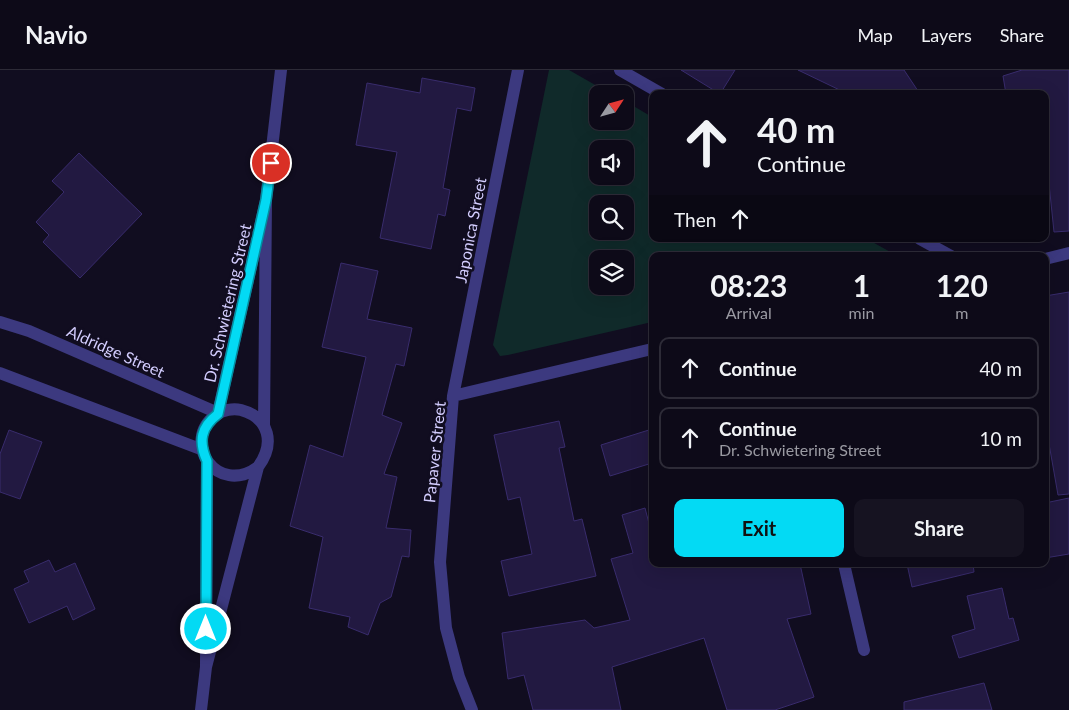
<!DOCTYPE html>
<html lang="en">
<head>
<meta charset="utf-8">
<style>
	:root { --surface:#0d0a18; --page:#161321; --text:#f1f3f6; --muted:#9a9aa2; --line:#2d2b37; --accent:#03daf4 }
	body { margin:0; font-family:Lato,sans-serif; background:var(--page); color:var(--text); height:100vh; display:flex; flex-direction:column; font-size:19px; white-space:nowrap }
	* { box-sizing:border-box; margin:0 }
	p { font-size:16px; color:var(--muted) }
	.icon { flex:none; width:28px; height:28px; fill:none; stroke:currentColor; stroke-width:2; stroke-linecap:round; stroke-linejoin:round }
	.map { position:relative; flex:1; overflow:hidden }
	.side { position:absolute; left:649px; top:182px; width:400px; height:315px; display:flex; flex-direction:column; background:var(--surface); border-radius:10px; box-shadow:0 5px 20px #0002,0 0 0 1px var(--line) }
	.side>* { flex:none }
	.guide { position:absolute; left:649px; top:20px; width:400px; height:152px; border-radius:10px; box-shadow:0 5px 20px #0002,0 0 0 1px var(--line); background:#0d0a18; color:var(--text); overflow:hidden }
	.needle { width:32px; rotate:54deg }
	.tools { position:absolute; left:589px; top:15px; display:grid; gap:10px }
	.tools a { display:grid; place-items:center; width:45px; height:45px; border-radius:10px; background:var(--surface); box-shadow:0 5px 20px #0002,0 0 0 1px var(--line); font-size:25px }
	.pin { position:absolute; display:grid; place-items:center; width:42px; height:42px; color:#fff; margin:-21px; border:2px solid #fff; border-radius:50%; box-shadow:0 1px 5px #0007 }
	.me { position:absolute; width:55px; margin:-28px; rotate:0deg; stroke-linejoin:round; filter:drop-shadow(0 0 4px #0008) }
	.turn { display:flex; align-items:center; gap:18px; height:105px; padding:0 25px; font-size:22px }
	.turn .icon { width:65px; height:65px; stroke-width:2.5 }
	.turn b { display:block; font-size:35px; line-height:42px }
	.then { display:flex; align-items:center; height:48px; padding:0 25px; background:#0003; gap:10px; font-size:19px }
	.eta { display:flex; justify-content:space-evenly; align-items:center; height:85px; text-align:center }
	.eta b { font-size:30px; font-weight:700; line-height:35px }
	.primary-button { display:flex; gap:10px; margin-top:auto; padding:10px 25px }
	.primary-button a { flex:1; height:58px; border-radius:10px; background:var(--accent); color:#111; font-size:20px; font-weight:700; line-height:58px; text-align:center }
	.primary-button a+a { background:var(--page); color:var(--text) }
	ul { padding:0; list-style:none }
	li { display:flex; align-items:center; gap:15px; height:62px; margin:0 10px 8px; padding:0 15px; border:2px solid var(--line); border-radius:10px }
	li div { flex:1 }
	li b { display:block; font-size:19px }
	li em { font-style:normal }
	header { display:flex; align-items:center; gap:30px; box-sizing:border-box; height:70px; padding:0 25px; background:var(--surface); border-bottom:1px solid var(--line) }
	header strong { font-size:24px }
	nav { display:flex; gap:28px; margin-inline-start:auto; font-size:18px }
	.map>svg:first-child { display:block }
	.green { fill:#102a2a; fill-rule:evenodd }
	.building { fill:#221941; stroke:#392c6d }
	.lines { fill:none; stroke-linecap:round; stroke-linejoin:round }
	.minor { stroke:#3c397f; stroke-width:12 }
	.tertiary { stroke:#3c397f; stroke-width:12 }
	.route-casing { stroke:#028e9f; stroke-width:12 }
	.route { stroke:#03daf4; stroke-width:9 }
	.labels { text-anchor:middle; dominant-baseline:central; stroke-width:5; stroke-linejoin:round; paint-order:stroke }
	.street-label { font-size:16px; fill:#d3cdfe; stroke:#110d20 }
</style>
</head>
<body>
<header>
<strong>Navio</strong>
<nav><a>Map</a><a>Layers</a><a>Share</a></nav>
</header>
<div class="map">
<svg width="1069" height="640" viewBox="0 0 1069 640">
	<rect width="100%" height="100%" fill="#110d20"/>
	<path class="green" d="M 549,0 L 569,0 L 611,24 L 598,24 L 598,51 L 625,51 L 625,31 L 652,47 L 652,169 L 867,169 L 894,184 L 894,186 L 652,186 L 652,252 L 508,285 L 500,286 L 493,275 ZM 598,79 L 625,79 L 625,106 L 598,106 ZM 598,134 L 625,134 L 625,161 L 598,161 ZM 598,189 L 625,189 L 625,216 L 598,216 Z"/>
	<path class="building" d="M 681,0 L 735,0 L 720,24 Z
		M 798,0 L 904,0 L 920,24 L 848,24 Z
		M 1022,0 L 1069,0 L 1069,161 L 1054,162 L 1048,104 L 1045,87 L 1045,24 L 1006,24 L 1003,6 Z
		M 422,8 L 475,18 L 471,41 L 457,38 L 443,118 L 450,120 L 445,146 L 438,144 L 431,179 L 380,168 L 397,82 L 356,75 L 367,13 L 420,23 Z
		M 79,83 L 142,144 L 80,208 L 43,172 L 49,165 L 36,152 L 64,122 L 52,111 Z
		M 341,193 L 378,201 L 367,249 L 412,258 L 404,296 L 396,294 L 382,345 L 402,353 L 384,404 L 397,407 L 386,458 L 411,460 L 409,487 L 402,486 L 391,527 L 380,533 L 368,565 L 348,557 L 350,547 L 309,538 L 323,467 L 290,456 L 310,375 L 343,387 L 366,287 L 322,277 Z
		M 1069,222 L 1069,424 L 1058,425 L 1045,351 L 1045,226 Z
		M 559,351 L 565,377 L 559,378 L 574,451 L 582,449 L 596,506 L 509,526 L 501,491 L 532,484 L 520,427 L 508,430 L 494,365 Z
		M 652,359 L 652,393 L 610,406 L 601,375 Z
		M 9,360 L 42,372 L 20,429 L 0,422 L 0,384 Z
		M 1069,428 L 1069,484 L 1045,488 L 1045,433 Z
		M 645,438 L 652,465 L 652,494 L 800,494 L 811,544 L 787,549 L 814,627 L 775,640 L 727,640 L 704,568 L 612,597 L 621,640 L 533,640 L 524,605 L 508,609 L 502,563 L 585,550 L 594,558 L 630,550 L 611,489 L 633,483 L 622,445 Z
		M 49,490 L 55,502 L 75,493 L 95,539 L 73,550 L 67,536 L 29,553 L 14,519 L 29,512 L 24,501 Z
		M 907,494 L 973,494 L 974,502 L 912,517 Z
		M 1002,518 L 1009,549 L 1013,548 L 1019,570 L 959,588 L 952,566 L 975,559 L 967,526 Z
		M 984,613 L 992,640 L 904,640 L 904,632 Z"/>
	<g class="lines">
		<path class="minor" d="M 620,0 L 662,24
			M 920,169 L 951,186
			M 1045,189 L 1069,183
			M 453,326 L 518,0
			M 844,494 L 864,580
			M 472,640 L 459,607 L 446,558 L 440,492 L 453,326 L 652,279"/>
		<path class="tertiary" d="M 0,252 L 29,261 L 218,343 L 266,130
			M 0,303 L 203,380
			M 264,356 L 266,130 L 281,0
			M 206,597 L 258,397 C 275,374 270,348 241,340 C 233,338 223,340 216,345 C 180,371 217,427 258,397
			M 201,640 L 206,597 L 207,391"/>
	</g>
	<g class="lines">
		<g class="route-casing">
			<path id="route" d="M 206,559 L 207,391 C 198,371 201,357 218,344 L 266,130 L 271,93"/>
		</g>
		<use href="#route" class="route"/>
	</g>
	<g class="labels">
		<g class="street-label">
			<text transform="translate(470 160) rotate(-79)">Japonica Street</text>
			<text transform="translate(227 233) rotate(-77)">Dr. Schwietering Street</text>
			<text transform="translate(116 281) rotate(24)">Aldridge Street</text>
			<text transform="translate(434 382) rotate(-84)">Papaver Street</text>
		</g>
	</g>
</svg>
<div class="tools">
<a><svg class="needle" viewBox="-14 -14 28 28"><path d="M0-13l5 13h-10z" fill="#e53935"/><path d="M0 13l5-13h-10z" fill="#9a9aa2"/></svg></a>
<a><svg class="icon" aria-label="sound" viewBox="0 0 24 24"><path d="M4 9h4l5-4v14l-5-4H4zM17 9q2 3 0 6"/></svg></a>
<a><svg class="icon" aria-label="search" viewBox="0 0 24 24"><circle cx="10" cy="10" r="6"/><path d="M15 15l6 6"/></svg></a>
<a><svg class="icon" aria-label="layers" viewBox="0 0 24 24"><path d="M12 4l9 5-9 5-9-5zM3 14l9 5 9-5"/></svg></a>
</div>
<div class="pin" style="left:271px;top:93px;background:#d93025"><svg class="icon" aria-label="arrive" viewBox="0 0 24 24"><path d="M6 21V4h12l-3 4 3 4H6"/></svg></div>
<svg class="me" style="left:206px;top:559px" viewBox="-20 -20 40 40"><circle r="17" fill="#03daf4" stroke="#fff" stroke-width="3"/><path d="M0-11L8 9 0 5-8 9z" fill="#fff"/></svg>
<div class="guide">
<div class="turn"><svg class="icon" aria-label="ahead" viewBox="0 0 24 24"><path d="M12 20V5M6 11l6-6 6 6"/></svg><div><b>40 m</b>Continue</div></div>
<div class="then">Then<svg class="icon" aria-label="ahead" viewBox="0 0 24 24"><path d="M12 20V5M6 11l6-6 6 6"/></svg></div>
</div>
<section class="side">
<div class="eta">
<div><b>08:23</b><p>Arrival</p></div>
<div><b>1</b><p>min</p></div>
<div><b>120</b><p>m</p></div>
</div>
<ul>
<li><svg class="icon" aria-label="ahead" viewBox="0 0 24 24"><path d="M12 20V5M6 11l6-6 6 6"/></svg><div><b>Continue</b></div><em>40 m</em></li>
<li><svg class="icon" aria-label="ahead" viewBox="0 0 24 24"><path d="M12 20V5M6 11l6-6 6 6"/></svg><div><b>Continue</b><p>Dr. Schwietering Street</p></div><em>10 m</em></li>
</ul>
<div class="primary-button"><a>Exit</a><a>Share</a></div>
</section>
</div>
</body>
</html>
